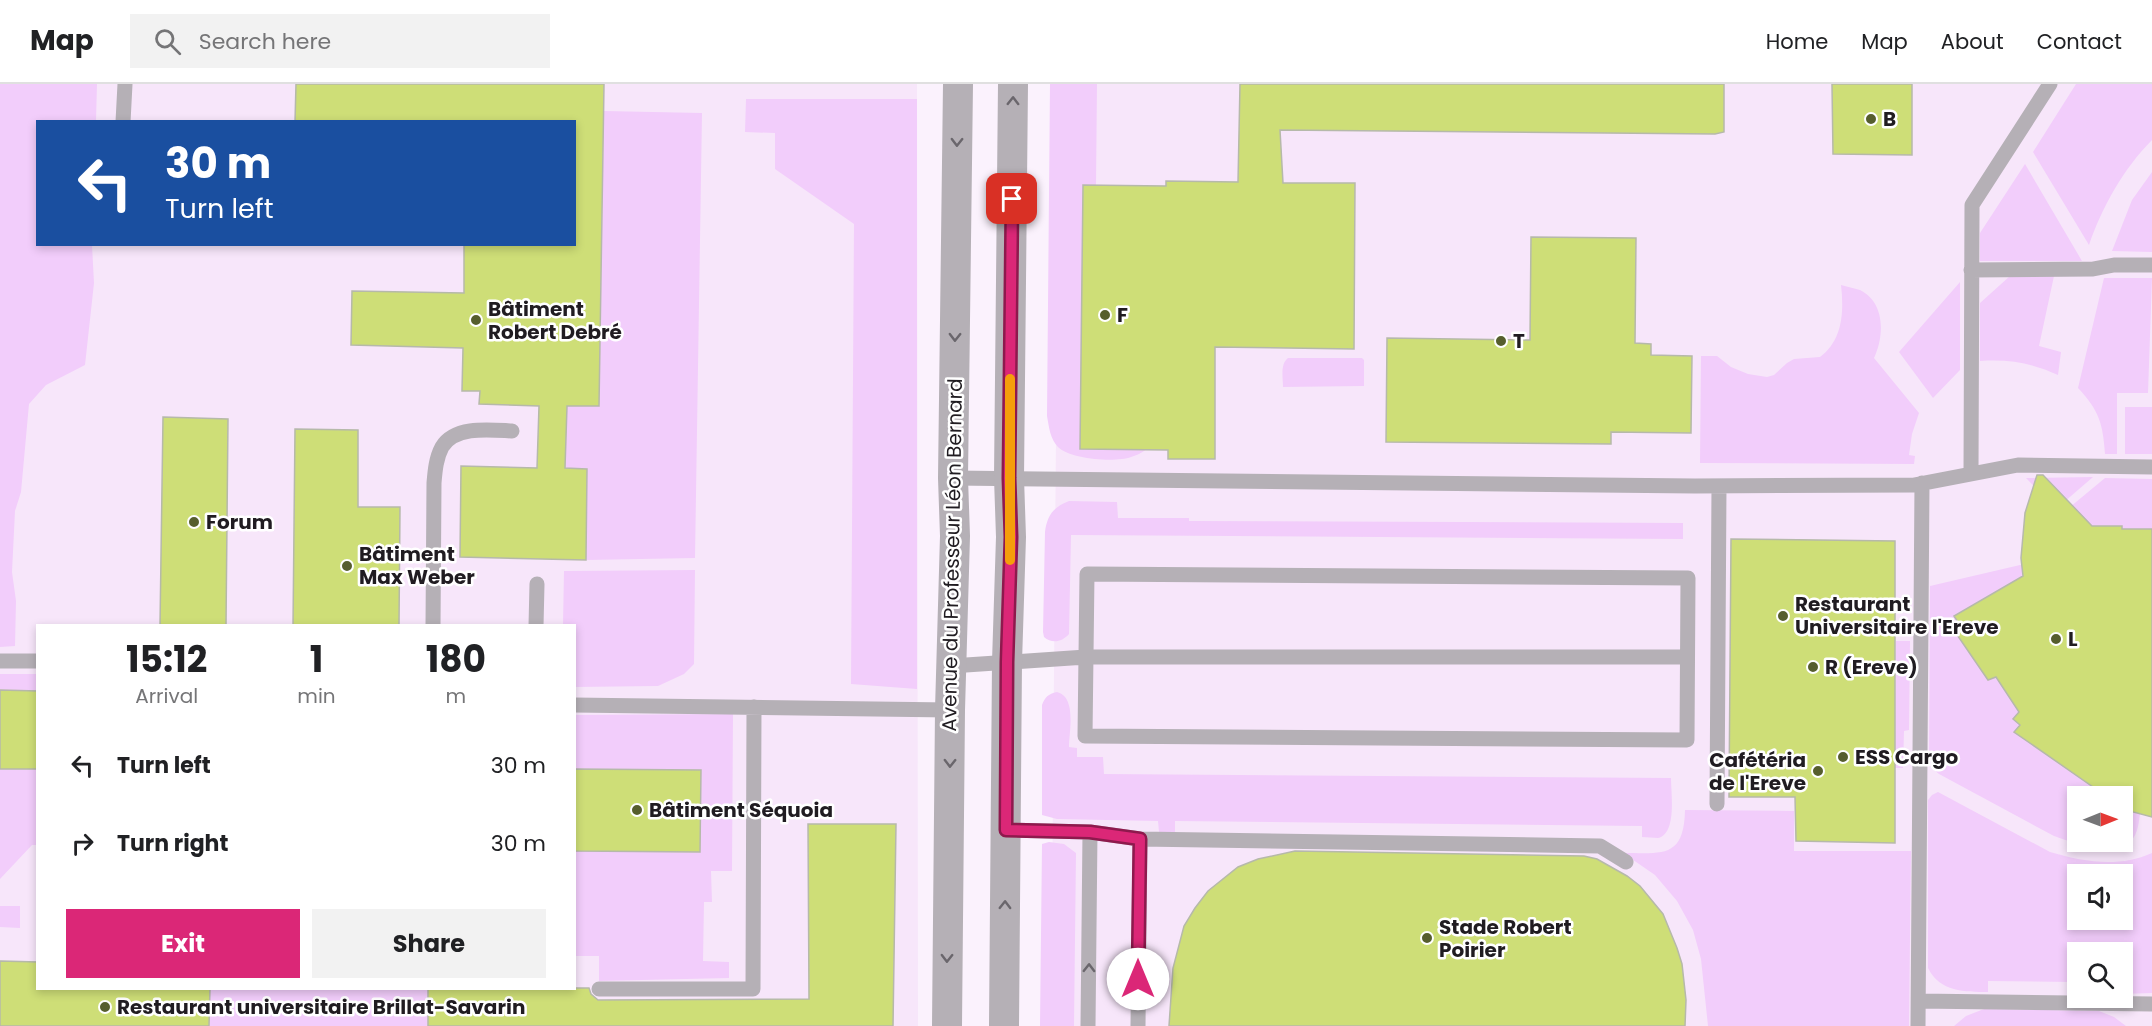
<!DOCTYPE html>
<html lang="en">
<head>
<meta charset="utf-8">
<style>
	:root { --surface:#fff; --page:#f2f2f2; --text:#202124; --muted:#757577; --line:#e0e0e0; --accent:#db2777 }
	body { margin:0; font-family:Poppins,sans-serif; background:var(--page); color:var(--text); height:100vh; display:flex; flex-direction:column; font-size:22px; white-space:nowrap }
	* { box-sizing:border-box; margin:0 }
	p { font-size:20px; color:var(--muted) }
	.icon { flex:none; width:33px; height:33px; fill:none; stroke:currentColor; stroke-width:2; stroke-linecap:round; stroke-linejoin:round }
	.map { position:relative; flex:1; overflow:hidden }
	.panel { position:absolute; left:36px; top:540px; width:540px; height:366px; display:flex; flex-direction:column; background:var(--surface); border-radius:0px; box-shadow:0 3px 9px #0003 }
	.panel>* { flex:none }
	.top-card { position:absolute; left:36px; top:36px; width:540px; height:126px; border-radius:0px; box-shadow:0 3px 9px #0003; background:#1a4fa0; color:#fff; overflow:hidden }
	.needle { width:39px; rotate:89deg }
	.buttons { position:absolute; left:2067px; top:702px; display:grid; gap:12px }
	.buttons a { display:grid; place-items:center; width:66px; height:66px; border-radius:0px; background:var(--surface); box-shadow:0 3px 9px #0003; font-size:30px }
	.pin { position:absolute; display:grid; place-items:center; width:51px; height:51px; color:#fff; margin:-26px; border-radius:12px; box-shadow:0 3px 9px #0006 }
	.me { position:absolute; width:66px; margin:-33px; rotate:0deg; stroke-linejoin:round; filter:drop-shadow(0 0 4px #0008) }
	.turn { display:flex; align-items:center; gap:21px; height:126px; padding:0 30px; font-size:27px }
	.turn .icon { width:78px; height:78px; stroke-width:2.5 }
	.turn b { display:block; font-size:42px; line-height:51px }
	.eta { display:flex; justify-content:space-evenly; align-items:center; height:102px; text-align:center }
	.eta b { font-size:36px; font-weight:700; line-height:42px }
	.primary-button { display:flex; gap:12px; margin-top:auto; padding:12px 30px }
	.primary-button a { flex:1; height:69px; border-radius:0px; background:var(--accent); color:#fff; font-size:24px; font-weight:700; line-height:69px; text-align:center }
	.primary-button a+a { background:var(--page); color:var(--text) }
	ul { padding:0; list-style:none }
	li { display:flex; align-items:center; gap:18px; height:78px; padding:0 30px }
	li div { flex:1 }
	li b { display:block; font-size:22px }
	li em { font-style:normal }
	header { display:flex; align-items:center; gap:36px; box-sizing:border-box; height:84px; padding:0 30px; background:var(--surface); border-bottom:2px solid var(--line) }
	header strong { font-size:28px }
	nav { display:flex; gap:33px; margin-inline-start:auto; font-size:21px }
	.search { width:420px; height:54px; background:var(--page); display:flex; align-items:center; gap:15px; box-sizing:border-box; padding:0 21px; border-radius:0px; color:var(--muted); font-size:22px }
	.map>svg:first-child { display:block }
	.built { fill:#f7e6fa; fill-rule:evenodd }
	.green { fill:#f2cdfb; fill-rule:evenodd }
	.building { fill:#cede77; stroke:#b6b9aa; stroke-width:1.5 }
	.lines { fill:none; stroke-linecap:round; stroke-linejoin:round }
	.service { stroke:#b5b0b6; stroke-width:15 }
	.minor { stroke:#b5b0b6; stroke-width:30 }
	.oneway { stroke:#6a666c }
	.route-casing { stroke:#8e194d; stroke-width:15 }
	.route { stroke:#db2777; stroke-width:10 }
	.slow { stroke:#f59e0b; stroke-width:10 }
	.poi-dot { fill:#565e2d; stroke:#fff; stroke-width:2 }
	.labels { text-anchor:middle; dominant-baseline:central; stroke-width:5; stroke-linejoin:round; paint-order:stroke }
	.poi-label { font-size:20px; font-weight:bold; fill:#201c21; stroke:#fff; text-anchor:start }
	.street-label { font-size:20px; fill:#201c21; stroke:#fff }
</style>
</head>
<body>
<header>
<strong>Map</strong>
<div class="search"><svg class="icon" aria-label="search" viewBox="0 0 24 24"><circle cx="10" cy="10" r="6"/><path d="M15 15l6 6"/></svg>Search here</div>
<nav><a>Home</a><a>Map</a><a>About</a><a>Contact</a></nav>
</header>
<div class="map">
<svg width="2152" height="942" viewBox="0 0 2152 942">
	<rect width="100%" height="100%" fill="#fbf2fd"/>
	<path class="built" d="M 0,0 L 917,0 L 918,942 L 0,942 ZM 38,38 L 574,38 L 574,160 L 38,160 ZM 38,542 L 574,542 L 574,904 L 38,904 Z
		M 1059,0 L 2152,0 L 2152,942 L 1051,942 ZM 2078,712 L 2122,712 L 2122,758 L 2078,758 ZM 2078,790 L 2122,790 L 2122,836 L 2078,836 ZM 2078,868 L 2122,868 L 2122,914 L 2078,914 Z"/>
	<path class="green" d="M 0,0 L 97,0 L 96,37 L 38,38 L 38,160 L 92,161 L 94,199 L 85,281 L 46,301 L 29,320 L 21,408 L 15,427 L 12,488 L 16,517 L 15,562 L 0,563 Z
		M 1050,0 L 1097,0 L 1096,101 L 1083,101 L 1080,364 L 1155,358 C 1148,365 1141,370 1131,373 C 1115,379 1070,375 1058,363 C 1050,355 1049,343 1047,332 Z
		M 2076,0 L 2152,0 L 2152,56 C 2124,84 2102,123 2089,161 L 2033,68 Z
		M 746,15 L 917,15 L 917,605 L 851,600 L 854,140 L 775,85 L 775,49 L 745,48 Z
		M 604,27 L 702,29 L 695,474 L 586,476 L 587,385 L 565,384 L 567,322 L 599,322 Z
		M 2025,80 L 2082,177 L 1980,177 L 1980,149 Z
		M 2152,88 L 2152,168 L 2112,167 L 2132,116 Z
		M 2010,192 L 2054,192 L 2039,262 L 2061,268 L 2058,291 C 2032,279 2009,275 1980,277 L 1980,219 Z
		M 2104,194 L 2152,194 L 2148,309 L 2117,309 L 2117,370 L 2105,370 C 2103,340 2099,326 2078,304 Z
		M 1960,198 L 1960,286 L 1933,314 L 1899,268 Z
		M 1841,201 C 1847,203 1854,204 1860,206 C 1886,219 1884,253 1874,274 L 1919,329 L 1912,350 L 1909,371 L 1915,372 L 1914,380 L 1700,379 L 1701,272 L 1717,272 L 1731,283 L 1748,290 L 1767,293 L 1774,291 L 1787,279 L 1794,275 L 1820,273 C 1843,256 1844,227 1841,201 Z
		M 1288,274 L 1362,274 L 1364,276 L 1364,302 L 1283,303 C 1283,294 1280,280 1288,274 Z
		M 2125,323 L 2152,323 L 2152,370 L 2125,370 Z
		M 2093,393 L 2056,425 L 2026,394 Z
		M 2105,394 L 2152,395 L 2152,445 L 2122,445 L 2121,442 L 2085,442 L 2052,438 Z
		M 1069,417 L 1117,418 L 1118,434 L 1189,434 L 1189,437 L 1683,439 L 1683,455 L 1071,451 L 1069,550 C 1062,558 1052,560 1044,553 L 1043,548 L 1045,448 C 1047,432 1053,423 1069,417 Z
		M 2046,475 L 2033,486 L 1955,531 L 1959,540 L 1951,543 L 1988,596 L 1993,589 L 2001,600 L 2062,575 L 2013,635 L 2021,642 L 2123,657 L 2104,711 L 2109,712 L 2078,712 L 2078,758 L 2122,758 L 2123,725 L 2140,730 C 2139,737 2138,747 2134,753 C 2120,774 2073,759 2054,752 L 1939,690 L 1933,685 L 1929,677 L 1930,502 Z
		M 695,486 L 694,580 L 684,590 L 658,602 L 575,603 L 574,542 L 563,541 L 564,487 Z
		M 1896,557 L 1910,557 L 1909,646 L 1904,647 L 1903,684 L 1895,684 Z
		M 0,590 L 37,590 L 37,607 L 0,606 Z
		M 1057,608 C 1077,613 1069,648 1069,663 L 1077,664 L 1077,673 L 1103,673 L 1104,690 L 1671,694 C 1671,709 1677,750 1658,754 C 1653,754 1647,753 1642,753 L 1642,742 L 1175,737 L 1175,748 L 1159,748 L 1158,737 L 1057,735 L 1042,731 L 1042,621 C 1045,613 1048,610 1057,608 Z
		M 733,630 L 732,787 L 711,787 L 712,818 L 704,818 L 703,877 L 729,878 L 729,894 L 599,897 L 599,872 L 575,872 L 575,631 Z
		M 0,685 L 38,685 L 37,761 L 32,761 L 0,795 Z
		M 1938,708 L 2050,768 C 2085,778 2118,784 2152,769 L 2152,909 L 2123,910 L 2122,868 L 2078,868 L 2077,910 L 2073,910 L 2073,898 L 1988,897 L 1988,908 C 1965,908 1940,908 1928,884 L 1928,716 L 1932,711 ZM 2122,790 L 2122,836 L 2078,836 L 2078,790 Z
		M 1685,726 L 1794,727 L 1794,767 L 1911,767 L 1909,942 L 1708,942 L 1701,875 L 1693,846 L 1677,817 L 1655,791 L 1623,769 C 1662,769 1684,775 1685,726 Z
		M 1049,758 L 1064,760 L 1076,769 L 1074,942 L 1040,942 L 1042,760 Z
		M 0,822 L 20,822 L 20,844 L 0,843 Z
		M 209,905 L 428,905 L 428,942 L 209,942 Z
		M 1984,925 L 2099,927 L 2114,933 L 2126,942 L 1954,942 L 1966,932 Z"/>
	<path class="building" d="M 296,0 L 604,0 L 599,322 L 567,322 L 565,384 L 587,385 L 586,476 L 460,473 L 461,382 L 537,384 L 539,322 L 479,320 L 480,307 L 462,307 L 463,264 L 351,261 L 352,207 L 464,209 L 464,160 L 574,160 L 574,38 L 295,38 Z
		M 1240,0 L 1724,0 L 1724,48 L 1715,50 L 1280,46 L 1283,99 L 1355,99 L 1354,265 L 1215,263 L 1215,375 L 1168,375 L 1168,366 L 1080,365 L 1083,101 L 1166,102 L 1166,97 L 1238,98 Z
		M 1832,0 L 1912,0 L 1912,71 L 1833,70 Z
		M 1531,153 L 1636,154 L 1635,259 L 1651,260 L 1651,271 L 1692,272 L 1691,349 L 1611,348 L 1611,360 L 1386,358 L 1387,254 L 1530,256 Z
		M 163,333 L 228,335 L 226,542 L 160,542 Z
		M 295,345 L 358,346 L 358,423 L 400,423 L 399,542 L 293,542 Z
		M 2037,391 L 2043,391 L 2092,442 L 2122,442 L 2122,445 L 2152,445 L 2152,733 L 2122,725 L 2122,712 L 2106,712 L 2014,648 L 2020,641 L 2013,635 L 2019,628 L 1996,593 L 1988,596 L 1951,542 L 1958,538 L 1954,532 L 2023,492 L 2021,474 L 2025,429 Z
		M 1731,455 L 1895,457 L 1895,759 L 1796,757 L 1795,713 L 1729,713 Z
		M 0,606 L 38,607 L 38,685 L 0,685 Z
		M 574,685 L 701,686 L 700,768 L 574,767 Z
		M 808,740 L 896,740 L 893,942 L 428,942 L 428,904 L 589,904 L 591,910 L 598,916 L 809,915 Z
		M 1295,767 L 1584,772 L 1597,775 L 1627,792 L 1640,802 L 1663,830 L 1677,864 L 1682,880 L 1686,916 L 1685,942 L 1169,942 L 1173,884 L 1184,842 L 1195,824 L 1208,807 L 1238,783 L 1258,775 Z
		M 0,877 L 38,878 L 38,904 L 210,904 L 209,942 L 0,942 Z"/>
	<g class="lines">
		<path class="service" d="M 123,38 L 125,0
			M 1971,186 L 2093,185 L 2114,181 L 2152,181
			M 1971,390 L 1972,121 L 2050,0
			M 953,394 L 1695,402 L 1914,401 L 2018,381 L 2152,383
			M 1087,490 L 1688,494 L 1687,656 L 1085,652 Z
			M 433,542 L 434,399 C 435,387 436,374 442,363 C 455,341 492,346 512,347
			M 536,542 L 537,500
			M 0,577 L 38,577
			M 951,582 L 1086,573 L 1687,573
			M 574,621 L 950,626
			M 1717,720 L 1719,402
			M 1006,746 L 1090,748 L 1140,755 L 1600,762 L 1626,778
			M 599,905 L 753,905 L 754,623
			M 1919,917 L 2152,920
			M 1088,942 L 1090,748
			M 1138,942 L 1140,755
			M 1918,942 L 1922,399"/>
		<path class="minor" d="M 947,942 L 950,626 L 955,452 L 953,394 L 958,0
			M 1004,942 L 1007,578 L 1011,453 L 1009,394 L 1013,0"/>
	</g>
	<defs><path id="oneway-chevron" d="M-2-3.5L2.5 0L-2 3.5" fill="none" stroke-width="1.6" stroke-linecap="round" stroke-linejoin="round" transform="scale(1.5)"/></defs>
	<g class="oneway">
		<use href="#oneway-chevron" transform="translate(1013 17) rotate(-89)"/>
		<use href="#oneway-chevron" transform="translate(957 58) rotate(91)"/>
		<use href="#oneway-chevron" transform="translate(955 253) rotate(91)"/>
		<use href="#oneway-chevron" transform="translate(950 679) rotate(91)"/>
		<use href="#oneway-chevron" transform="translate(1005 821) rotate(-89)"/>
		<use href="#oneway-chevron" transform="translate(947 874) rotate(91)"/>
		<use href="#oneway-chevron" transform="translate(1089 884) rotate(-89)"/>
	</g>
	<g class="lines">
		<g class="route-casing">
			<path id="route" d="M 1012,115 L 1009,394 L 1011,453 L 1007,578 L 1006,746 L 1090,748 L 1140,755 L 1138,895"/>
		</g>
		<use href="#route" class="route"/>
		<path class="slow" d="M 1010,476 L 1010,295"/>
	</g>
	<g class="poi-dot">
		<circle cx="1871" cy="35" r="6"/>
		<circle cx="1105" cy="231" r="6"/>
		<circle cx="476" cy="236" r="6"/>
		<circle cx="1501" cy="257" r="6"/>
		<circle cx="194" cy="438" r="6"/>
		<circle cx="347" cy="482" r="6"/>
		<circle cx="1783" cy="532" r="6"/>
		<circle cx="2056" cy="555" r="6"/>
		<circle cx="1813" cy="583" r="6"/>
		<circle cx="1843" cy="673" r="6"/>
		<circle cx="1818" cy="687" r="6"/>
		<circle cx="637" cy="726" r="6"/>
		<circle cx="1427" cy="854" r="6"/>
		<circle cx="105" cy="923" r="6"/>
	</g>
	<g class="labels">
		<g class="poi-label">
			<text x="1883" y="35">B</text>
			<text x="488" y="225">Bâtiment<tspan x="488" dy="23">Robert Debré</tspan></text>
			<text x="1117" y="231">F</text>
			<text x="1513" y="257">T</text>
			<text x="206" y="438">Forum</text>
			<text x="359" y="470">Bâtiment<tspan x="359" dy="23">Max Weber</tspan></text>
			<text x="1795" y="520">Restaurant<tspan x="1795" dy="23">Universitaire l'Ereve</tspan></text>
			<text x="2068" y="555">L</text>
			<text x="1825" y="583">R (Ereve)</text>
			<text x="1855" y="673">ESS Cargo</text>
			<text x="1806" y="676" text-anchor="end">Cafétéria<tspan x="1806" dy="23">de l'Ereve</tspan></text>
			<text x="649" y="726">Bâtiment Séquoia</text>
			<text x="1439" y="843">Stade Robert<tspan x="1439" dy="23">Poirier</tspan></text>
			<text x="117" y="923">Restaurant universitaire Brillat-Savarin</text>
		</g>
		<g class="street-label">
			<text transform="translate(952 471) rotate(-89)">Avenue du Professeur Léon Bernard</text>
		</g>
	</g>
</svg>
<div class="buttons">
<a><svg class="needle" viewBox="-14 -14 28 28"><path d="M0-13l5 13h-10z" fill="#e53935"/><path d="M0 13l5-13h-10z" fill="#757577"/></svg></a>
<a><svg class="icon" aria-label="sound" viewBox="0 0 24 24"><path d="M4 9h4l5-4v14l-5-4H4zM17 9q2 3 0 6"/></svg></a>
<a><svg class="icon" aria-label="search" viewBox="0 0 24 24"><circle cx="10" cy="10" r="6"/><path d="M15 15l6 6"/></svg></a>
</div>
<div class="pin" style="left:1012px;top:115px;background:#d93025"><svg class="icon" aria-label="arrive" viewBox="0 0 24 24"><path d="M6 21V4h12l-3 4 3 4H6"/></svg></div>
<svg class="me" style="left:1138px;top:895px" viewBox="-20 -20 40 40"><circle r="19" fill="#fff"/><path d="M0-13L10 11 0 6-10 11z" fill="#db2777"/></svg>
<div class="top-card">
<div class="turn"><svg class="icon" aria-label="left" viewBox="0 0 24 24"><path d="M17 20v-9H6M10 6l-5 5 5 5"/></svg><div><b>30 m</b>Turn left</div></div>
</div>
<section class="panel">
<div class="eta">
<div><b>15:12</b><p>Arrival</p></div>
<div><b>1</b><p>min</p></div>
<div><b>180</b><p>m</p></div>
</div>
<ul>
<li><svg class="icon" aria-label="left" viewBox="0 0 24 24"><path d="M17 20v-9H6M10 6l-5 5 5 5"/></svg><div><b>Turn left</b></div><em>30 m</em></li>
<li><svg class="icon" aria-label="right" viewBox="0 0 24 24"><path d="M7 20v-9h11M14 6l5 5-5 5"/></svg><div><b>Turn right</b></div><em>30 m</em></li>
</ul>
<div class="primary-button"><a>Exit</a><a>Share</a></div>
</section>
</div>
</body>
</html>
